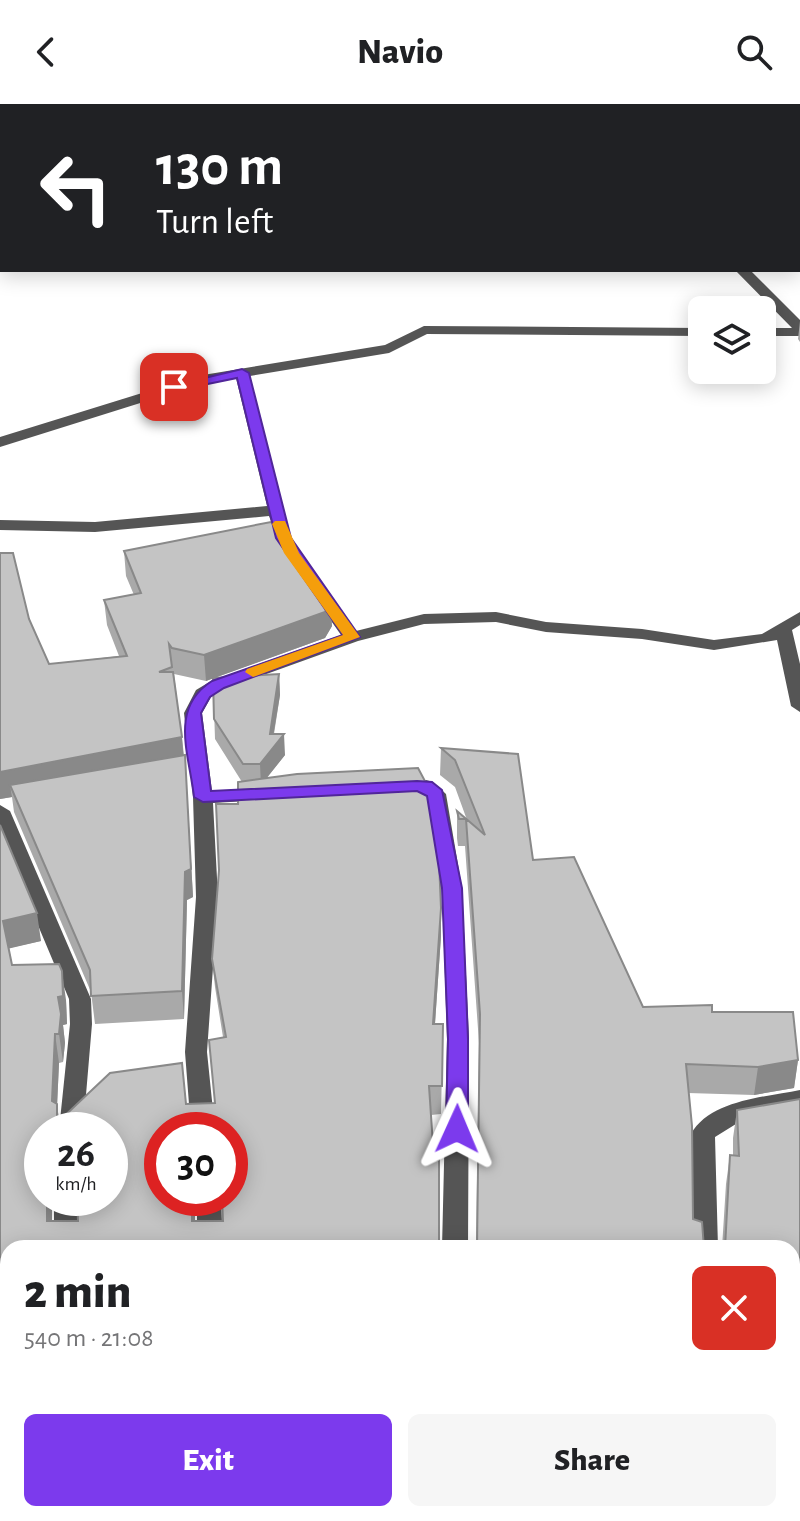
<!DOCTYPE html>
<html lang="en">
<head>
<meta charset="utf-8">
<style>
	:root { --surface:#fff; --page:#f6f6f6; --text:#202124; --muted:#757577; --accent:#7c3aed }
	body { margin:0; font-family:"Alegreya Sans",sans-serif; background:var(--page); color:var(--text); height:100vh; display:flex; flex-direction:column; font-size:30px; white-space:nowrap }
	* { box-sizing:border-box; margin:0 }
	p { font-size:26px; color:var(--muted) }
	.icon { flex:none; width:44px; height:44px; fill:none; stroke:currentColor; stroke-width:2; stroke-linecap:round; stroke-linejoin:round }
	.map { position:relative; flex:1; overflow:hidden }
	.side { position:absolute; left:0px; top:1136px; width:800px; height:282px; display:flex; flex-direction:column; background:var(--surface); border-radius:24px 24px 0 0; box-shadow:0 4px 20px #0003 }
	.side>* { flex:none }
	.top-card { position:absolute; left:0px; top:0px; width:800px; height:168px; box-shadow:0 4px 20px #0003; background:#202124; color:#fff; overflow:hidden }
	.controls { position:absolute; left:688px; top:192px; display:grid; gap:16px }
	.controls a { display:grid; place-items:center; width:88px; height:88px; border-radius:12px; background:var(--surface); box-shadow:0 4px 20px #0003; font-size:40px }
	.speed { position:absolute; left:24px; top:1008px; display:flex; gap:16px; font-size:40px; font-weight:700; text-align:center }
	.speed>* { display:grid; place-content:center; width:104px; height:104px; border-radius:50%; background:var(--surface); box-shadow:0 4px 20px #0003; line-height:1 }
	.speed small { font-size:20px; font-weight:400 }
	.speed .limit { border:12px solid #d22; background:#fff; color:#111 }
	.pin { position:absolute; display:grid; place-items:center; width:68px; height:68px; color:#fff; margin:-34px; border-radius:16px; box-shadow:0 4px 12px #0006 }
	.me { position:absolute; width:88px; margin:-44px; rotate:1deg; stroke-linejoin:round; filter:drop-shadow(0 0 6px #0008) }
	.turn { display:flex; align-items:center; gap:28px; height:168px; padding:0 24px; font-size:36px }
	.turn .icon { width:104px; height:104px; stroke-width:2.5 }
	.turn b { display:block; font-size:56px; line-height:68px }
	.round { display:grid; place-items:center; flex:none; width:84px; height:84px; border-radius:12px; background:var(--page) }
	.overview { display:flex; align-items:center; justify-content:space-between; height:136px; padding:0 24px }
	h1 { font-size:48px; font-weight:800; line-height:60px }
	.button { display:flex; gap:16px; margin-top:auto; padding:16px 24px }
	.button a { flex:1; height:92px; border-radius:12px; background:var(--accent); color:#fff; font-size:32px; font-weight:800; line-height:92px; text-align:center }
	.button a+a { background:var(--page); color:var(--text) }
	header { display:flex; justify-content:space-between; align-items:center; height:104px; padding:0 24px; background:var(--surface); font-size:36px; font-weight:800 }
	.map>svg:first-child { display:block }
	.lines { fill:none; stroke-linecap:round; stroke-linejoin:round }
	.minor { fill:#555; fill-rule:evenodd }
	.wall { fill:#a9a9a9; fill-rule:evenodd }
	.shaded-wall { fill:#898989 }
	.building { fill:#c4c4c4; stroke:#898989; stroke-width:2; fill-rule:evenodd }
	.route { fill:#7c3aed; stroke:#51269a; stroke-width:2 }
	.slow { fill:#f59e0b }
</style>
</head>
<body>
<header><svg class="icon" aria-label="back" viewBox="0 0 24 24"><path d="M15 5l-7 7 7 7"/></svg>Navio<svg class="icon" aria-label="search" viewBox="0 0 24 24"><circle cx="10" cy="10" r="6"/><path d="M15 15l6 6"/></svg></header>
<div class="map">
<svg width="800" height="1417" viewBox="0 0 800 1417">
	<rect width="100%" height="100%" fill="#fff"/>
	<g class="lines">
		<path class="minor" d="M 596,0 L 609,0 L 611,2 L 598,2 Z
			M 768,0 L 781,0 L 783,2 L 770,2 Z
			M 798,11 L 800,11 L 800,19 L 798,19 Z
			M 798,120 L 800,120 L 800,128 L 798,128 Z
			M 735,166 L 750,166 L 800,216 L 800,232 L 762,232 L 762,224 L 792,224 Z
			M 424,222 L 702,224 L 702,232 L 427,230 L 389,249 L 250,272 L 291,434 L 299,449 L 297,453 L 285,453 L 283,449 L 269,412 L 95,428 L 0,426 L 0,416 L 95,418 L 267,402 L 236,274 L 204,279 L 0,343 L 0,333 L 197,272 L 385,241 Z
			M 317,479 L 323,480 L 356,527 L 424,510 L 496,508 L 546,518 L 642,525 L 714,536 L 762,530 L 800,508 L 800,521 L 792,526 L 800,560 L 800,608 L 791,602 L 777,536 L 714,546 L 642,535 L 546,528 L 496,518 L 424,520 L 358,537 L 225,585 L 211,593 L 202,609 L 212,687 L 263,684 L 273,690 L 263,696 L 213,699 L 218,793 L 207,948 L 215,1026 L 191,1026 L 185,948 L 196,793 L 193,693 L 184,609 L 196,586 L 211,577 L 341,531 L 308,484 Z
			M 426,676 L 433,678 L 446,690 L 462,784 L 469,935 L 468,1144 L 442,1144 L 447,935 L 442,784 L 426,692 L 421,688 L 399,689 L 389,683 L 399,677 Z
			M 0,701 L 10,707 L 91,895 L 92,920 L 83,1026 L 59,1026 L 70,920 L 69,895 L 0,731 Z
			M 800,986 L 800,1004 L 744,1015 L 715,1033 L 718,1144 L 692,1144 L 691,1030 C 710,996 766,993 800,986 Z
			M 54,1094 L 78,1094 L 80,1144 L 54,1144 Z
			M 197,1094 L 221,1094 L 223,1144 L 197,1144 Z
			M 0,1226 L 8,1229 L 8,1254 L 0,1251 Z
			M 228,1410 L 264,1410 L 267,1417 L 231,1417 Z
			M 670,1410 L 698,1410 L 696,1417 L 668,1417 Z"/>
	</g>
	<path class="wall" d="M 800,217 L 800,238 L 798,235 Z
		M 124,447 L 332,522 L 325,534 L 214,574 L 279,570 L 280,591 L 274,630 L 285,651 L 266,675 L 441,832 L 435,920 L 443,920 L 441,1010 L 431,1011 L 439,1144 L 8,1144 L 8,1226 L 0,1223 L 0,721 L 41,837 L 9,844 L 12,861 L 66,896 L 67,920 L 63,921 L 65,939 L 63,958 L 59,959 L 57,1003 L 59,1017 L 186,1000 L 215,999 L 223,933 L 215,883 L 212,855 L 242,678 L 215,635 L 213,574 L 206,577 L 174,570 L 184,651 L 185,651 L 193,793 L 187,796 L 184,915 L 95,920 L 91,888 L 14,708 L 12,693 L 0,695 L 29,515 L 49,560 L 119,552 L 107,521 L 104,496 L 134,491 L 126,472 ZM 42,1026 L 110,1094 L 78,1117 L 52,1117 L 52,1094 ZM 162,1026 L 230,1026 L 223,1117 L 195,1117 L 195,1094 Z
		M 441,644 L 518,650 L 533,756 L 643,903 L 712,908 L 798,956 L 794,984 L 754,991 L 688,989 L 693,1115 L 704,1144 L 476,1144 L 479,939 L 465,742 L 458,742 L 457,734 L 457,707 L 467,716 L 455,683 L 440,671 Z
		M 800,995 L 800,1417 L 716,1410 L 792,1144 L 722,1144 L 726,1080 L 730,1051 L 733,1052 L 733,1034 L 737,1006 Z
		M 279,1410 L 673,1410 L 672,1417 L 288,1417 Z"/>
	<path class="shaded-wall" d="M 331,496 L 332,522 L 325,534 L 206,577 L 204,551 Z
		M 279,570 L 280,591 L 271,645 L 284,630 L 285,651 L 261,681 L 260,660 L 270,630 Z
		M 182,633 L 184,660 L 10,681 L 12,693 L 0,695 L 0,668 Z
		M 185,651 L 193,793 L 187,796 L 184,915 L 182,887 Z
		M 441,804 L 441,832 L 433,948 L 433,920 Z
		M 37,809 L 41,837 L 7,845 L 3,817 Z
		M 62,867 L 66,896 L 67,920 L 63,921 L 65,939 L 63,958 L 59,930 L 58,893 Z
		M 55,930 L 59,959 L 57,1002 L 61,1026 L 58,1026 L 52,997 Z
		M 798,956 L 794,984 L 754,991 L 758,963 Z
		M 47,1094 L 52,1094 L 52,1144 L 47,1117 Z
		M 192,1094 L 195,1094 L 195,1144 L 192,1117 Z
		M 670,1410 L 673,1410 L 672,1417 L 668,1417 Z"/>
	<path class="building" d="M 271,418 L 279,422 L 331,496 L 325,508 L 204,551 L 172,544 L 169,540 L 172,563 L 159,568 L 173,568 L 182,633 L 0,668 L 0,449 L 13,449 L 29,515 L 49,560 L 127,552 L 104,496 L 141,489 L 124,447 Z
		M 279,570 L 270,630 L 284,630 L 260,660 L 243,660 L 214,615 L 213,574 Z
		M 441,644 L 518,650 L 533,756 L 574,753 L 643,903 L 712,901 L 712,908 L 793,908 L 798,956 L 758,963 L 686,960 L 692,1022 L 693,1115 L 702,1118 L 704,1144 L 477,1144 L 480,910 L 466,715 L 459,715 L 457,707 L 485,731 L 455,656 Z
		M 185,651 L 191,765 L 185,768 L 182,887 L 91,892 L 90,866 L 10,681 Z
		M 418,664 L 426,679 L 439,757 L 441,804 L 433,920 L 443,920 L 442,982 L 429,982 L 434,1056 L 439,1056 L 439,1144 L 8,1144 L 8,1203 L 6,1203 L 5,1198 L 0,1196 L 0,721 L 37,809 L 3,817 L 12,861 L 59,860 L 62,867 L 63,892 L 58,893 L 61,910 L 59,930 L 55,930 L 52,997 L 57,1000 L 57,1019 L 110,969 L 182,959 L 186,1000 L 215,999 L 209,936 L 226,933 L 212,855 L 219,766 L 216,700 L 238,700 L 238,678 L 297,670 ZM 42,1026 L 110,1026 L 110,1094 L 77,1094 L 78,1117 L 47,1117 L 47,1094 L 42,1094 ZM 162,1026 L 230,1026 L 230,1094 L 222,1094 L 223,1117 L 192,1117 L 192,1094 L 162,1094 Z
		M 800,995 L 800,1311 L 795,1312 L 798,1339 L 800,1339 L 800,1417 L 715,1417 L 716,1410 L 792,1410 L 792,1144 L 725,1144 L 730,1051 L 739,1052 L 737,1006 Z
		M 316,1410 L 670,1410 L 668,1417 L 325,1417 Z"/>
	<path class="route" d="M 242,265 L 249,269 L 291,434 L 360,533 L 224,584 L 210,593 L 201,609 L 211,687 L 417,677 L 432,678 L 442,686 L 462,784 L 468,935 L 468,1025 L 457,1033 L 446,1025 L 448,935 L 442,784 L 427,692 L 417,687 L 203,698 L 194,693 C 189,649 169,604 212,577 L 343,531 L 276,434 L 237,274 L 174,287 L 167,283 Z"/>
	<path class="slow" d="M 275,417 L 285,417 L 299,449 L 360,533 L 253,573 L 245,568 L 247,565 L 343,531 L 284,449 L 272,420 Z"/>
</svg>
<div class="controls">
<a><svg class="icon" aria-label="layers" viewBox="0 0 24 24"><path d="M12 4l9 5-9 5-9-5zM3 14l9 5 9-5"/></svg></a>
</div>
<div class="speed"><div>26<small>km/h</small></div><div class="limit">30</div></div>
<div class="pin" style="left:174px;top:283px;background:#d93025"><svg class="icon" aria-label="arrive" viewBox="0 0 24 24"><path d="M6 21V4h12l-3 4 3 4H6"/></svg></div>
<svg class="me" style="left:457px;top:1025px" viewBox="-20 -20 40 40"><path d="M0-17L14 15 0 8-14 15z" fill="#7c3aed" stroke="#fff" stroke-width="4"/></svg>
<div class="top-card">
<div class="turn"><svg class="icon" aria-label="left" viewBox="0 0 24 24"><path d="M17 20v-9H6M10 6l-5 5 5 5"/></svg><div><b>130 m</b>Turn left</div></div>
</div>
<section class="side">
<div class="overview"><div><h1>2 min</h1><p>540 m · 21:08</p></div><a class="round" style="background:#d93025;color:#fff"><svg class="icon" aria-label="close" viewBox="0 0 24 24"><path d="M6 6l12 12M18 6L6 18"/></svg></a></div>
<div class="button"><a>Exit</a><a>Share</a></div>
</section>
</div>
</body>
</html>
